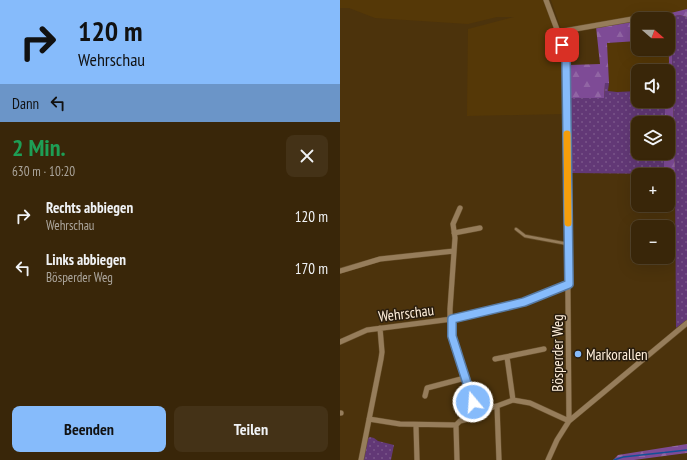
<!DOCTYPE html>
<html lang="de">
<head>
<meta charset="utf-8">
<style>
	:root { --surface:#392609; --page:#443217; --text:#f1f3f6; --muted:#aba59c; --line:#53432a; --accent:#86bbfb }
	body { margin:0; font-family:"PT Sans Narrow",sans-serif; background:var(--page); color:var(--text); height:100vh; display:flex; flex-direction:column; font-size:15px; white-space:nowrap }
	* { box-sizing:border-box; margin:0 }
	p { font-size:13px; color:var(--muted) }
	.icon { flex:none; width:22px; height:22px; fill:none; stroke:currentColor; stroke-width:2; stroke-linecap:round; stroke-linejoin:round }
	.map { position:relative; flex:1; overflow:hidden }
	.details { display:flex; flex-direction:column; background:var(--surface); width:340px }
	.details>* { flex:none }
	.banner { background:#86bbfb; color:#111; overflow:hidden }
	.needle { width:26px; rotate:110deg }
	.tools { position:absolute; left:291px; top:12px; display:grid; gap:8px }
	.tools a { display:grid; place-items:center; width:44px; height:44px; border-radius:8px; background:var(--surface); box-shadow:0 4px 16px #0002,0 0 0 1px var(--line); font-size:20px }
	.pin { position:absolute; display:grid; place-items:center; width:34px; height:34px; color:#fff; margin:-17px; border-radius:8px; box-shadow:0 2px 6px #0006 }
	.me { position:absolute; width:44px; margin:-22px; rotate:342deg; stroke-linejoin:round; filter:drop-shadow(0 0 3px #0008) }
	.turn { display:flex; align-items:center; gap:14px; height:84px; padding:0 12px; font-size:18px }
	.turn .icon { width:52px; height:52px; stroke-width:2.5 }
	.turn b { display:block; font-size:28px; line-height:34px }
	.then { display:flex; align-items:center; height:38px; padding:0 12px; background:#0003; gap:8px; font-size:15px }
	.round { display:grid; place-items:center; flex:none; width:42px; height:42px; border-radius:8px; background:var(--page) }
	.overview { display:flex; align-items:center; justify-content:space-between; height:68px; padding:0 12px }
	h1 { font-size:24px; font-weight:700; line-height:30px; color:#1e9e55 }
	.action { display:flex; gap:8px; margin-top:auto; padding:8px 12px }
	.action a { flex:1; height:46px; border-radius:8px; background:var(--accent); color:#111; font-size:16px; font-weight:700; line-height:46px; text-align:center }
	.action a+a { background:var(--page); color:var(--text) }
	ul { padding:0; list-style:none }
	li { display:flex; align-items:center; gap:12px; height:52px; padding:0 12px }
	li div { flex:1 }
	li b { display:block; font-size:15px }
	li em { font-style:normal }
	main { display:flex; flex:1; min-height:0 }
	.map>svg:first-child { display:block }
	.built { fill:#553807 }
	.grass { fill:url(#grass-dots) }
	.forest { fill:url(#forest-firs) }
	.park { fill:url(#park-crowns) }
	.lines { fill:none; stroke-linecap:round; stroke-linejoin:round }
	.stream { stroke:#125296; stroke-width:1.5 }
	.service-casing { stroke:#69512d; stroke-width:4 }
	.minor-casing { stroke:#69512d; stroke-width:6 }
	.service { stroke:#967d5b; stroke-width:2.5 }
	.minor { stroke:#967d5b; stroke-width:5 }
	.route-casing { stroke:#577aa3; stroke-width:10 }
	.route { stroke:#86bbfb; stroke-width:7 }
	.slow { stroke:#f59e0b; stroke-width:7 }
	.poi-dot { fill:#86bbfb; stroke:#291d0e; stroke-width:1.5 }
	.labels { text-anchor:middle; dominant-baseline:central; stroke-width:3; stroke-linejoin:round; paint-order:stroke }
	.street-label { font-size:15px; fill:#ffefdb; stroke:#291d0e }
	.poi-label { font-size:15px; fill:#ffefdb; stroke:#291d0e; text-anchor:start }
</style>
</head>
<body>
<main>
<section class="details">
<div class="banner">
<div class="turn"><svg class="icon" aria-label="right" viewBox="0 0 24 24"><path d="M7 20v-9h11M14 6l5 5-5 5"/></svg><div><b>120 m</b>Wehrschau</div></div>
<div class="then">Dann<svg class="icon" aria-label="left" viewBox="0 0 24 24"><path d="M17 20v-9H6M10 6l-5 5 5 5"/></svg></div>
</div>
<div class="overview"><div><h1>2 Min.</h1><p>630 m · 10:20</p></div><a class="round"><svg class="icon" aria-label="close" viewBox="0 0 24 24"><path d="M6 6l12 12M18 6L6 18"/></svg></a></div>
<ul>
<li><svg class="icon" aria-label="right" viewBox="0 0 24 24"><path d="M7 20v-9h11M14 6l5 5-5 5"/></svg><div><b>Rechts abbiegen</b><p>Wehrschau</p></div><em>120 m</em></li>
<li><svg class="icon" aria-label="left" viewBox="0 0 24 24"><path d="M17 20v-9H6M10 6l-5 5 5 5"/></svg><div><b>Links abbiegen</b><p>Bösperder Weg</p></div><em>170 m</em></li>
</ul>
<div class="action"><a>Beenden</a><a>Teilen</a></div>
</section>
<div class="map">
<svg width="347" height="460" viewBox="0 0 347 460">
	<defs>
		<pattern id="grass-dots" width="8" height="8" patternUnits="userSpaceOnUse"><rect width="8" height="8" fill="#623876"/><path d="M2 2h.1M6 6h.1" fill="none" stroke="#7a5589" stroke-width="1.8" stroke-linecap="round"/></pattern>
		<pattern id="forest-firs" width="22" height="20" patternUnits="userSpaceOnUse"><rect width="22" height="20" fill="#7e4b96"/><path d="M5 1l3.5 6h-7zM16 11l3.5 6h-7z" fill="#9165a4"/></pattern>
		<pattern id="park-crowns" width="20" height="18" patternUnits="userSpaceOnUse"><rect width="20" height="18" fill="#623876"/><path d="M2 6a3 3 0 1 1 6 0M12 15a3 3 0 1 1 6 0" fill="none" stroke="#7a5589"/></pattern>
	</defs>
	<rect width="100%" height="100%" fill="#4c330c"/>
	<path class="built" d="M 0,0 L 205,0 L 222,53 L 223,62 L 225,114 L 127,116 L 128,29 L 174,17 L 157,17 L 128,24 L 35,18 L 9,8 L 0,8 Z
		M 211,0 L 347,0 L 347,9 L 306,19 L 256,27 L 223,34 Z
		M 328,39 L 329,39 L 329,62 L 327,71 L 298,71 L 298,91 L 277,92 L 268,91 L 269,83 L 267,43 L 298,41 L 298,49 L 328,49 Z"/>
	<path class="grass" d="M 339,15 L 347,17 L 347,320 L 336,328 L 335,174 L 331,17 Z
		M 265,82 L 269,83 L 268,91 L 277,92 L 298,91 L 298,101 L 325,101 L 325,123 L 298,123 L 298,153 L 324,153 L 324,174 L 231,173 L 230,98 L 264,98 Z
		M 30,437 L 34,438 L 38,441 L 54,445 L 51,460 L 23,460 L 28,438 Z"/>
	<path class="forest" d="M 347,9 L 347,17 L 339,15 L 331,17 L 335,174 L 324,174 L 324,153 L 328,153 L 328,123 L 325,123 L 325,101 L 328,101 L 328,71 L 327,71 L 329,62 L 328,19 L 306,19 Z
		M 298,20 L 298,41 L 267,43 L 269,83 L 265,83 L 264,98 L 230,98 L 229,65 L 260,64 L 256,27 Z
		M 347,444 L 347,453 L 294,460 L 273,460 L 278,455 Z"/>
	<path class="park" d="M 218,345 L 221,345 L 223,351 L 222,353 L 215,353 L 213,348 Z"/>
	<g class="lines">
		<path class="stream" d="M 274,460 L 283,457 L 347,450"/>
		<g class="service-casing">
			<path id="service" d="M 176,229 L 185,236 L 228,244"/>
		</g>
		<g class="minor-casing">
			<path id="minor" d="M 218,32 L 298,18 L 313,16
				M 114,233 L 140,228
				M 0,271 L 40,259 L 114,251
				M 110,319 L 110,309 L 115,238 L 113,224 L 120,208
				M 112,319 L 112,336 L 137,414
				M 0,342 L 27,330 L 112,319 L 184,302 L 229,284
				M 167,357 L 173,400
				M 155,359 L 204,349
				M 85,396 L 87,388 L 125,378
				M 157,406 L 159,460
				M 0,413 L 1,413
				M 29,419 L 60,424 L 116,425 L 120,421 L 136,417 L 141,410 L 157,406 L 173,400 L 190,403 L 229,421 L 226,59 L 218,32 L 206,0
				M 76,425 L 77,460
				M 116,425 L 117,460
				M 21,460 L 41,359 L 42,352 L 40,328
				M 208,460 L 217,440 L 229,421 L 347,323"/>
		</g>
		<use href="#service" class="service"/>
		<use href="#minor" class="minor"/>
	</g>
	<g class="lines">
		<g class="route-casing">
			<path id="route" d="M 133,402 L 112,336 L 112,319 L 184,302 L 229,284 L 226,59 L 222,45"/>
		</g>
		<use href="#route" class="route"/>
		<path class="slow" d="M 227,134 L 228,223"/>
	</g>
	<circle class="poi-dot" cx="238" cy="354" r="4"/>
	<g class="labels">
		<g class="street-label">
			<text transform="translate(66 313) rotate(-7)">Wehrschau</text>
			<text transform="translate(217 353) rotate(-90)">Bösperder Weg</text>
		</g>
		<g class="poi-label">
			<text x="246" y="354">Markorallen</text>
		</g>
	</g>
</svg>
<div class="tools">
<a><svg class="needle" viewBox="-14 -14 28 28"><path d="M0-13l5 13h-10z" fill="#e53935"/><path d="M0 13l5-13h-10z" fill="#aba59c"/></svg></a>
<a><svg class="icon" aria-label="sound" viewBox="0 0 24 24"><path d="M4 9h4l5-4v14l-5-4H4zM17 9q2 3 0 6"/></svg></a>
<a><svg class="icon" aria-label="layers" viewBox="0 0 24 24"><path d="M12 4l9 5-9 5-9-5zM3 14l9 5 9-5"/></svg></a>
<a>+</a>
<a>−</a>
</div>
<div class="pin" style="left:222px;top:45px;background:#d93025"><svg class="icon" aria-label="arrive" viewBox="0 0 24 24"><path d="M6 21V4h12l-3 4 3 4H6"/></svg></div>
<svg class="me" style="left:133px;top:402px" viewBox="-20 -20 40 40"><circle r="17" fill="#86bbfb" stroke="#fff" stroke-width="3"/><path d="M0-11L8 9 0 5-8 9z" fill="#fff"/></svg>
</div>
</main>
</body>
</html>
